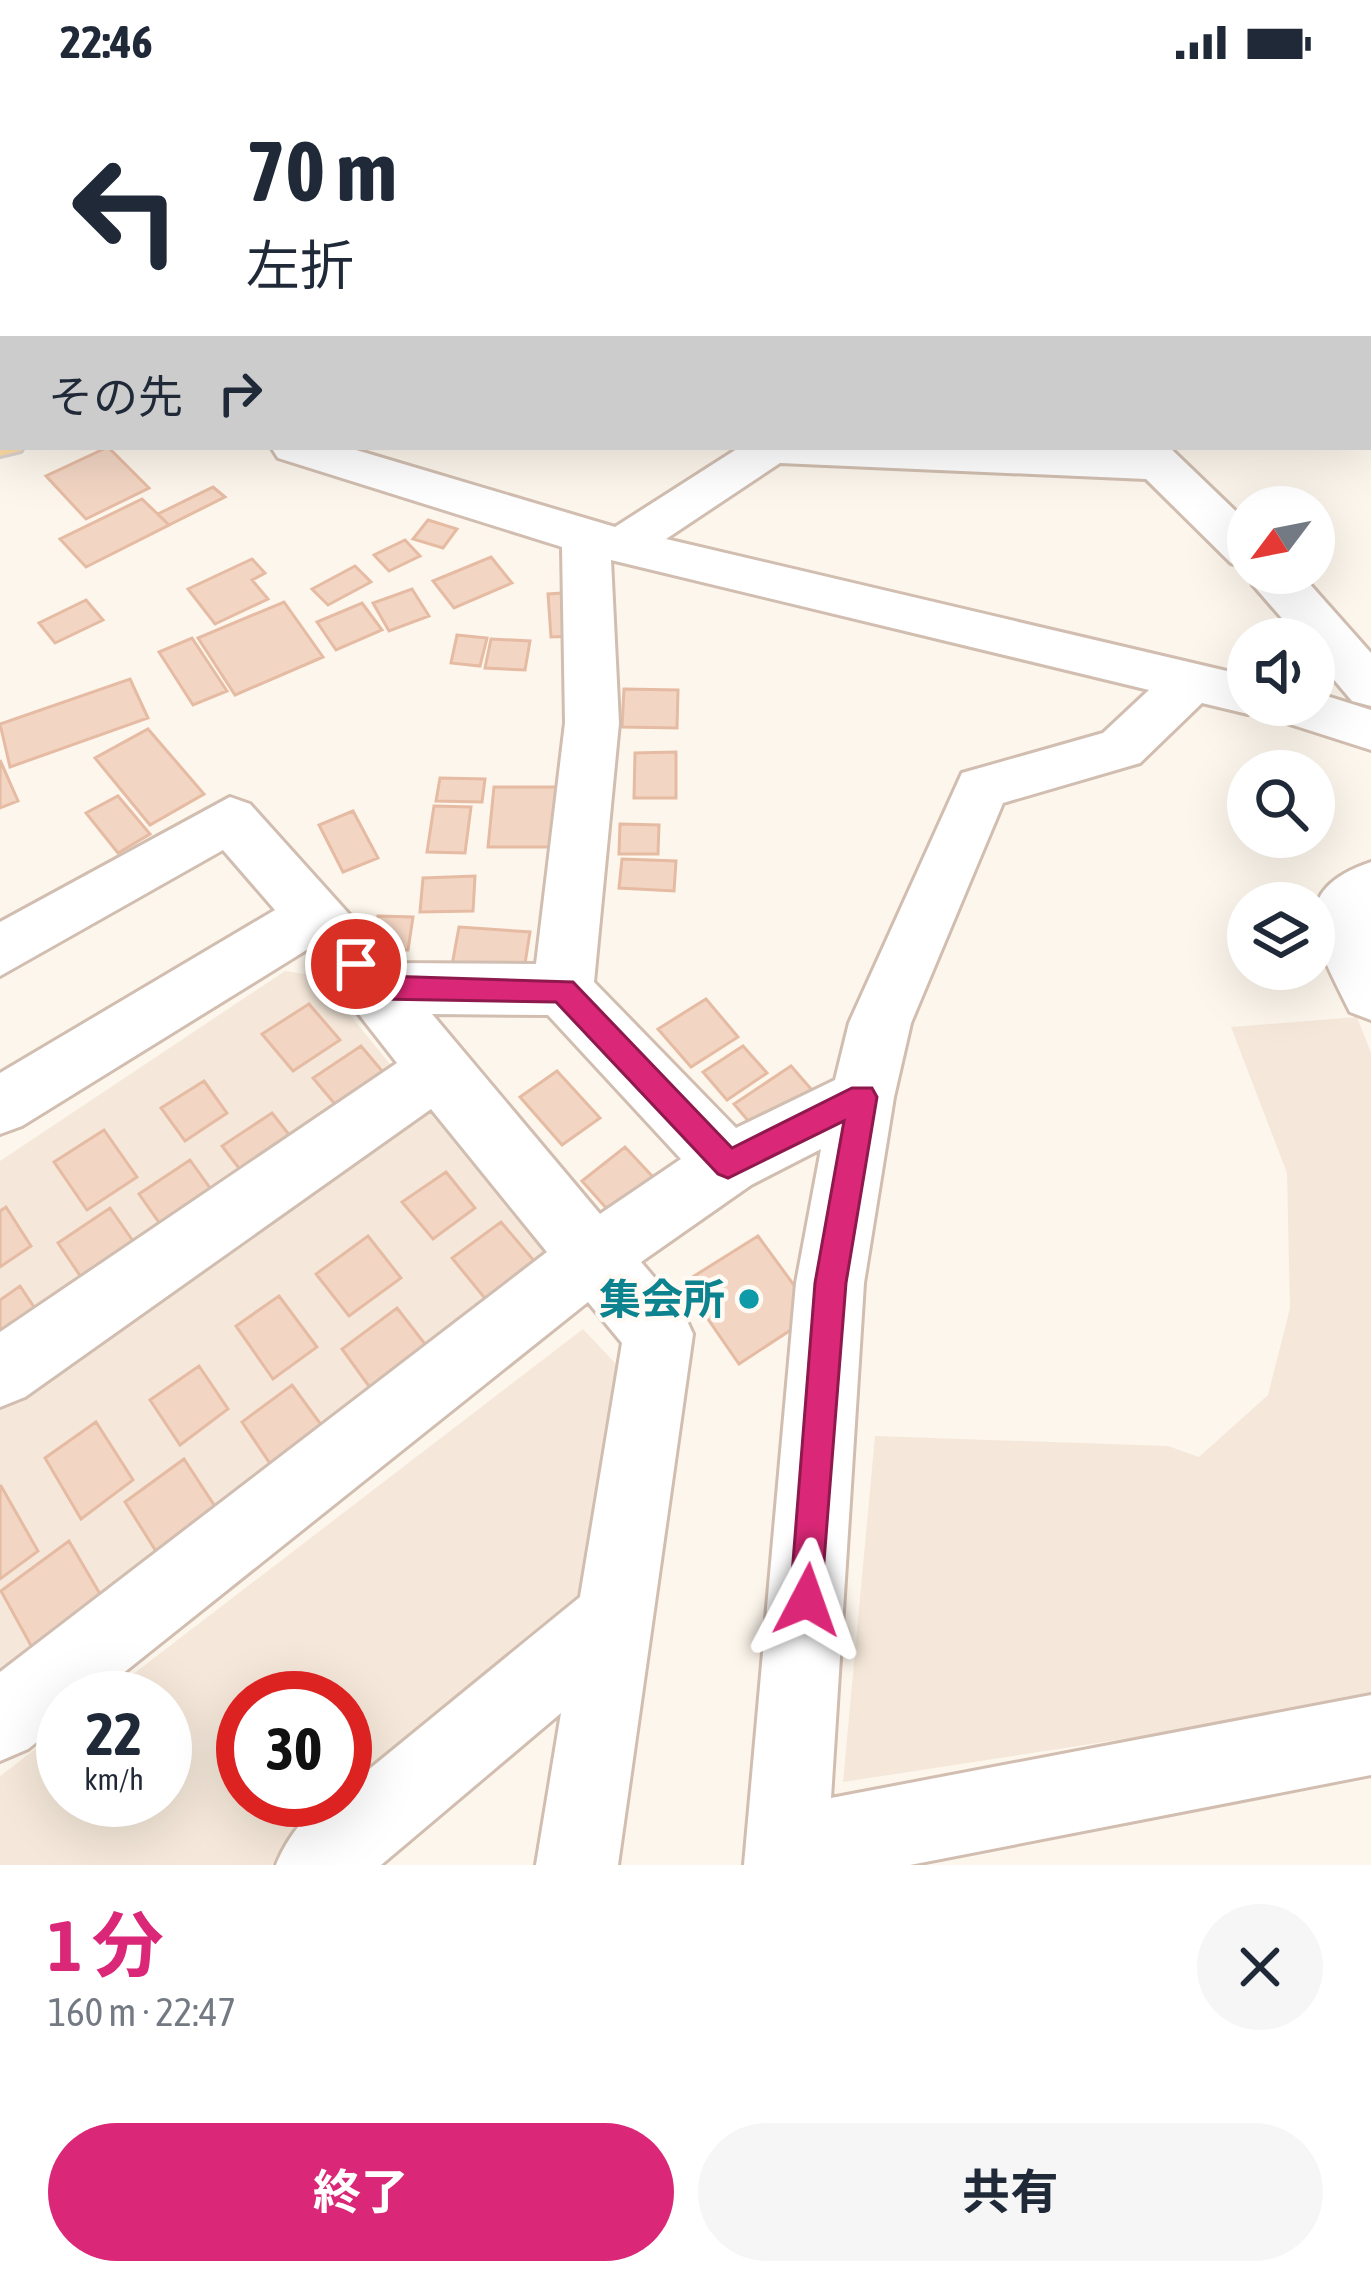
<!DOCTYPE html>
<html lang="ja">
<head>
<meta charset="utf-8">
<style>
	:root { --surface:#fff; --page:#f6f6f7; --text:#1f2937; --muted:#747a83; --accent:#db2777 }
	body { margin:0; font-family:"Asap Condensed","Noto Sans JP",sans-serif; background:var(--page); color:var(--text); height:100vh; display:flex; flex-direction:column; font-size:45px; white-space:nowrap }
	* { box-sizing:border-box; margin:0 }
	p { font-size:39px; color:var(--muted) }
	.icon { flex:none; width:66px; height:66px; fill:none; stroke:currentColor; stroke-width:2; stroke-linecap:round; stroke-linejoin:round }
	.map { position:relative; height:1781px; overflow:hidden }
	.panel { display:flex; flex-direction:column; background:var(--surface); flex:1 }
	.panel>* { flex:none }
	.hud { position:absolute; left:0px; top:0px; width:1371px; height:366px; box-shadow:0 12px 48px #0002; background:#fff; color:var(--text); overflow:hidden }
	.needle { width:78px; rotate:238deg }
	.controls { position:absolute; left:1227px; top:402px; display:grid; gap:24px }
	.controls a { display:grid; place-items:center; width:108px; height:108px; border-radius:50%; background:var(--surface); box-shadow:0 12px 48px #0002; font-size:60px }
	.speed { position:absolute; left:36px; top:1587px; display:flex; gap:24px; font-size:60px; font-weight:700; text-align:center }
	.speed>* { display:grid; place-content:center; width:156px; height:156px; border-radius:50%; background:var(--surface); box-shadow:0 12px 48px #0002; line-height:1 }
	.speed small { font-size:30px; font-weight:400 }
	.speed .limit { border:18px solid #d22; background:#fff; color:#111 }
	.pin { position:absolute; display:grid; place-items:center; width:102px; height:102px; color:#fff; margin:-51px; border:6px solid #fff; border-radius:50%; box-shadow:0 3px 12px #0007 }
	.me { position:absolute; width:132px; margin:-66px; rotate:4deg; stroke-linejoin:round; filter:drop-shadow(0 0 9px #0008) }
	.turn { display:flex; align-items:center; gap:42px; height:252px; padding:0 48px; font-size:54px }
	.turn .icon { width:156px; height:156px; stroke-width:2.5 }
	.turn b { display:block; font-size:84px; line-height:102px }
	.then { display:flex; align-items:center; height:114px; padding:0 48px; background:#0003; gap:24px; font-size:45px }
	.round { display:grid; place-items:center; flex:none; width:126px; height:126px; border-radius:63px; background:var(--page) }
	.head { display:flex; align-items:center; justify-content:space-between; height:204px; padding:0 48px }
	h1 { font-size:72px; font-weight:700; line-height:90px; color:var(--accent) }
	.action { display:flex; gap:24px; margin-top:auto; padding:24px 48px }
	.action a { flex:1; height:138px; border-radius:72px; background:var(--accent); color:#fff; font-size:48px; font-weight:700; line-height:138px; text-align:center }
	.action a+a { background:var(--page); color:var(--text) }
	.status { display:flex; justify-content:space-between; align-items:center; height:84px; padding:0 60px; background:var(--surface); direction:ltr }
	.status svg { height:33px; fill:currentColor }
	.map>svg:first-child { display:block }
	.residential { fill:#f5e8da; fill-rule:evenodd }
	.building { fill:#f3d5c3; stroke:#e6bba3; stroke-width:3 }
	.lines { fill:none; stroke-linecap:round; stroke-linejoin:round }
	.minor-casing { stroke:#d1beb0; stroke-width:6 }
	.major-casing { stroke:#dad1cd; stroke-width:6 }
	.minor { fill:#fff; fill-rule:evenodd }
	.major { fill:#fbd9a5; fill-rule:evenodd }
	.route { fill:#db2777; stroke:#8e194d; stroke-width:3 }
	.culture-dot { fill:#0f9aa8; stroke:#fffaf3; stroke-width:4.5 }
	.labels { text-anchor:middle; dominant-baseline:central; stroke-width:9; stroke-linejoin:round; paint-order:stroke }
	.culture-label { font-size:42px; font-weight:bold; fill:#0d838f; stroke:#fffaf3; text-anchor:end }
</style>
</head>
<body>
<div class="status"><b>22:46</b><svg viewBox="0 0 49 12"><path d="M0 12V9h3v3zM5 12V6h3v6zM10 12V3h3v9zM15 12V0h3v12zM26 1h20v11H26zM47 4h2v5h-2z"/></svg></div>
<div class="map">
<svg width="1371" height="1781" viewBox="0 0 1371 1781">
	<rect width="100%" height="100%" fill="#fdf6ec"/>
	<path class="residential" d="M 285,887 L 318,892 L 561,1189 L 0,1612 L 0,1077 Z
		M 1357,933 L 1371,969 L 1371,1617 L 843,1698 L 875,1352 L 1168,1362 L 1199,1373 L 1268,1311 L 1290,1224 L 1287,1089 L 1231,943 Z
		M 583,1245 L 633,1298 L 602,1498 L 271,1781 L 0,1781 L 0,1692 L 63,1644 L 63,1716 L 165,1716 L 165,1614 L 102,1614 ZM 243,1614 L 345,1614 L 345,1716 L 243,1716 Z"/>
	<path class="building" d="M 108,363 L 149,404 L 86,435 L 46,392 Z
		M 213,403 L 225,413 L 169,441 L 158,430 Z
		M 142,415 L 169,441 L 86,483 L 60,455 Z
		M 428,436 L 457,445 L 443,464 L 413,455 Z
		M 405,456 L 420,472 L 389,487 L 374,471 Z
		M 491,473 L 512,499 L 454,524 L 433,497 Z
		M 252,475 L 265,489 L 252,496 L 268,515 L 215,540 L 188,505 Z
		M 355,482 L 371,498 L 328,521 L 312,505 Z
		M 412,505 L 429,532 L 389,547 L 373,519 Z
		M 577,508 L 579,552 L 551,553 L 548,510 Z
		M 86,516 L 103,536 L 55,559 L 39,539 Z
		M 284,518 L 323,573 L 235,611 L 198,554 Z
		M 362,519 L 382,546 L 336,566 L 317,538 Z
		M 457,551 L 487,554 L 480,582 L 451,579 Z
		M 192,554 L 227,607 L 193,621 L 159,568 Z
		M 491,555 L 530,557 L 525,586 L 485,584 Z
		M 130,595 L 148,634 L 10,683 L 0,640 Z
		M 624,605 L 678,606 L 677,644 L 622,643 Z
		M 148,645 L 204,710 L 150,741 L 95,674 Z
		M 676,668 L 676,714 L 634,714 L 635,669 Z
		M 0,676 L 18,717 L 0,724 Z
		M 440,694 L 485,695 L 482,718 L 436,717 Z
		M 494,703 L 560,703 L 557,763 L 488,763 Z
		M 118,712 L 150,750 L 118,769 L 86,729 Z
		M 434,722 L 471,723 L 465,769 L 427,768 Z
		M 353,727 L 378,774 L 343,788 L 319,741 Z
		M 620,740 L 659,741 L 658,770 L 619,770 Z
		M 622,775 L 676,777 L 674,807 L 619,804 Z
		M 475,792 L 473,827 L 420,828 L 423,794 Z
		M 378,832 L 413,833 L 408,866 L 373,866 Z
		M 459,843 L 530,848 L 524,886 L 452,881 Z
		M 706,915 L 738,953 L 691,983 L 658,945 Z
		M 309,920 L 340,956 L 293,987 L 262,950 Z
		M 361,962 L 393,1000 L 345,1032 L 313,994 Z
		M 743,962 L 767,989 L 727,1016 L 703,988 Z
		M 791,982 L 818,1013 L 761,1052 L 734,1020 Z
		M 557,987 L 600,1034 L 562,1061 L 520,1013 Z
		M 204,997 L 227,1029 L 185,1057 L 161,1024 Z
		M 272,1029 L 298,1062 L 248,1096 L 222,1062 Z
		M 104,1046 L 137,1093 L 87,1126 L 54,1078 Z
		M 625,1063 L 667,1108 L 623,1143 L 582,1097 Z
		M 190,1076 L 223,1122 L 172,1157 L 139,1110 Z
		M 446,1088 L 475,1124 L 433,1155 L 402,1118 Z
		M 6,1123 L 31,1162 L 0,1183 L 0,1127 Z
		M 110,1124 L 140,1167 L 87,1202 L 58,1159 Z
		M 501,1138 L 541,1185 L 492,1223 L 452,1174 Z
		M 368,1152 L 401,1194 L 349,1232 L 316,1190 Z
		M 758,1152 L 815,1230 L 739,1280 L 683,1199 Z
		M 20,1202 L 40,1232 L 0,1259 L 0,1216 Z
		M 279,1212 L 317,1263 L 273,1295 L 236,1242 Z
		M 397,1224 L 435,1273 L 379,1316 L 342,1265 Z
		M 199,1282 L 228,1325 L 180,1361 L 150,1316 Z
		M 292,1301 L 322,1342 L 271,1381 L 242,1338 Z
		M 96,1338 L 133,1396 L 81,1435 L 45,1374 Z
		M 184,1375 L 218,1427 L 159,1472 L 125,1418 Z
		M 1,1402 L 38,1467 L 0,1495 L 0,1402 Z
		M 69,1457 L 103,1515 L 34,1567 L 1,1507 Z"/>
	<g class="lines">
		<g class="minor-casing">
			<path id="minor" d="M 0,0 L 25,0 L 26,3 L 3,3 L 3,13 Z
				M 200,0 L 238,0 L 240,3 L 202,3 Z
				M 291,0 L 337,0 L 289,3 Z
				M 665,0 L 709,0 L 711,3 L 668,3 Z
				M 794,0 L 843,0 L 792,3 Z
				M 1299,0 L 1337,0 L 1338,3 L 1300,3 Z
				M 3,37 L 3,62 L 0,63 L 0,38 Z
				M 1368,45 L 1371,45 L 1371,69 L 1368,69 Z
				M 271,363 L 346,363 L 615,443 L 740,363 L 1169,363 L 1248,439 L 1248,484 L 1231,479 L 1146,395 L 780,379 L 666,455 L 1248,592 L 1248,621 L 1314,621 L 1314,608 L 1371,626 L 1371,666 L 1274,635 L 1268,623 L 1248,630 L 1202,619 L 1140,679 L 1003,719 L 911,939 L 894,1013 L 864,1199 L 831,1714 L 1371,1611 L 1371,1691 L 910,1781 L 744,1781 L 796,1199 L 821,1065 L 751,1101 L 641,1178 L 682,1226 L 693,1250 L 618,1781 L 536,1781 L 561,1629 L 381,1781 L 276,1781 C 287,1754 312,1716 345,1716 L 345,1705 L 580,1513 L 622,1259 L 588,1218 L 92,1614 L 63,1614 L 63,1637 L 28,1665 L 0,1677 L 0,1588 L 547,1168 L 431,1025 L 25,1313 L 0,1323 L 0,1248 L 397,979 L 308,865 L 22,1042 L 0,1050 L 0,989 L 275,826 L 223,766 L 0,892 L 0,838 L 230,713 L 250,720 L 393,879 L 536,880 L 565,639 L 562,463 L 278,374 ZM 611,476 L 1149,606 L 1103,649 L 962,689 L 849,939 L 835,996 L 736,1044 L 594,898 L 619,639 ZM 432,930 L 548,931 L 681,1075 L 600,1130 Z
				M 1248,486 L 1300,489 L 1371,569 L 1371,622 L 1352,617 L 1314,572 L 1314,555 L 1300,555 L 1253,501 Z
				M 1371,778 L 1371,936 L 1350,928 C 1317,861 1282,808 1371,778 Z"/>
		</g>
		<g class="major-casing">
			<path id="major" d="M 0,259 L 3,260 L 3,290 L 0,289 Z
				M 0,339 L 3,363 L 23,363 L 21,367 L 0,372 Z"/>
		</g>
		<use href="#minor" class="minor"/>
		<use href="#major" class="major"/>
	</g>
	<path class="route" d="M 356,868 L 384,892 L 573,898 L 732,1064 L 852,1004 L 872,1004 L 877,1013 L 846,1199 L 820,1528 L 807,1533 L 795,1528 L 790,1516 L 815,1199 L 844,1037 L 728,1094 L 718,1090 L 556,918 L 378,915 L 368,912 L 343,880 Z"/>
	<circle class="culture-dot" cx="749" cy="1215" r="12"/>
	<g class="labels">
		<g class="culture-label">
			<text x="725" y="1215">集会所</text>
		</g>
	</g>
</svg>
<div class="controls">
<a><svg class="needle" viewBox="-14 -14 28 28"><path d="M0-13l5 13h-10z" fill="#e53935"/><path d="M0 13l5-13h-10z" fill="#747a83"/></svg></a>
<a><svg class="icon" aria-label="sound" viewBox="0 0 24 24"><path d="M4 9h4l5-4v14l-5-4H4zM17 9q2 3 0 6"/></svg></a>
<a><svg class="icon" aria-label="search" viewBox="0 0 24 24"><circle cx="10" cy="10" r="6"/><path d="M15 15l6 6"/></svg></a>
<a><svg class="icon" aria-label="layers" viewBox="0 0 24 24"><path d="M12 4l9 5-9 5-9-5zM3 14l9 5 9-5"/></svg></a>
</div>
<div class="speed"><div>22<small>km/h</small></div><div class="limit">30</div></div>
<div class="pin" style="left:356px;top:880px;background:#d93025"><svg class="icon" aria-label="arrive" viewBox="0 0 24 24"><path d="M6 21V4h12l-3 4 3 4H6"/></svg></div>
<svg class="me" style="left:807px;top:1516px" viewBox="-20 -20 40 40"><path d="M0-17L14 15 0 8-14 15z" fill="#db2777" stroke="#fff" stroke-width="4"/></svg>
<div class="hud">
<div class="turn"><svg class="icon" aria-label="left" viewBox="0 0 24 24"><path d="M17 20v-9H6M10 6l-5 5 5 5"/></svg><div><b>70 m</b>左折</div></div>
<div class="then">その先<svg class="icon" aria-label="right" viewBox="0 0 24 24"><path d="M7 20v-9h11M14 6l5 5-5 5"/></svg></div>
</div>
</div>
<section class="panel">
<div class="head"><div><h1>1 分</h1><p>160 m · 22:47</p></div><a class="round"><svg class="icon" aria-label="close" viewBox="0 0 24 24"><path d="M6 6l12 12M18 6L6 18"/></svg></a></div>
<div class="action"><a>終了</a><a>共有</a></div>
</section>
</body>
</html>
